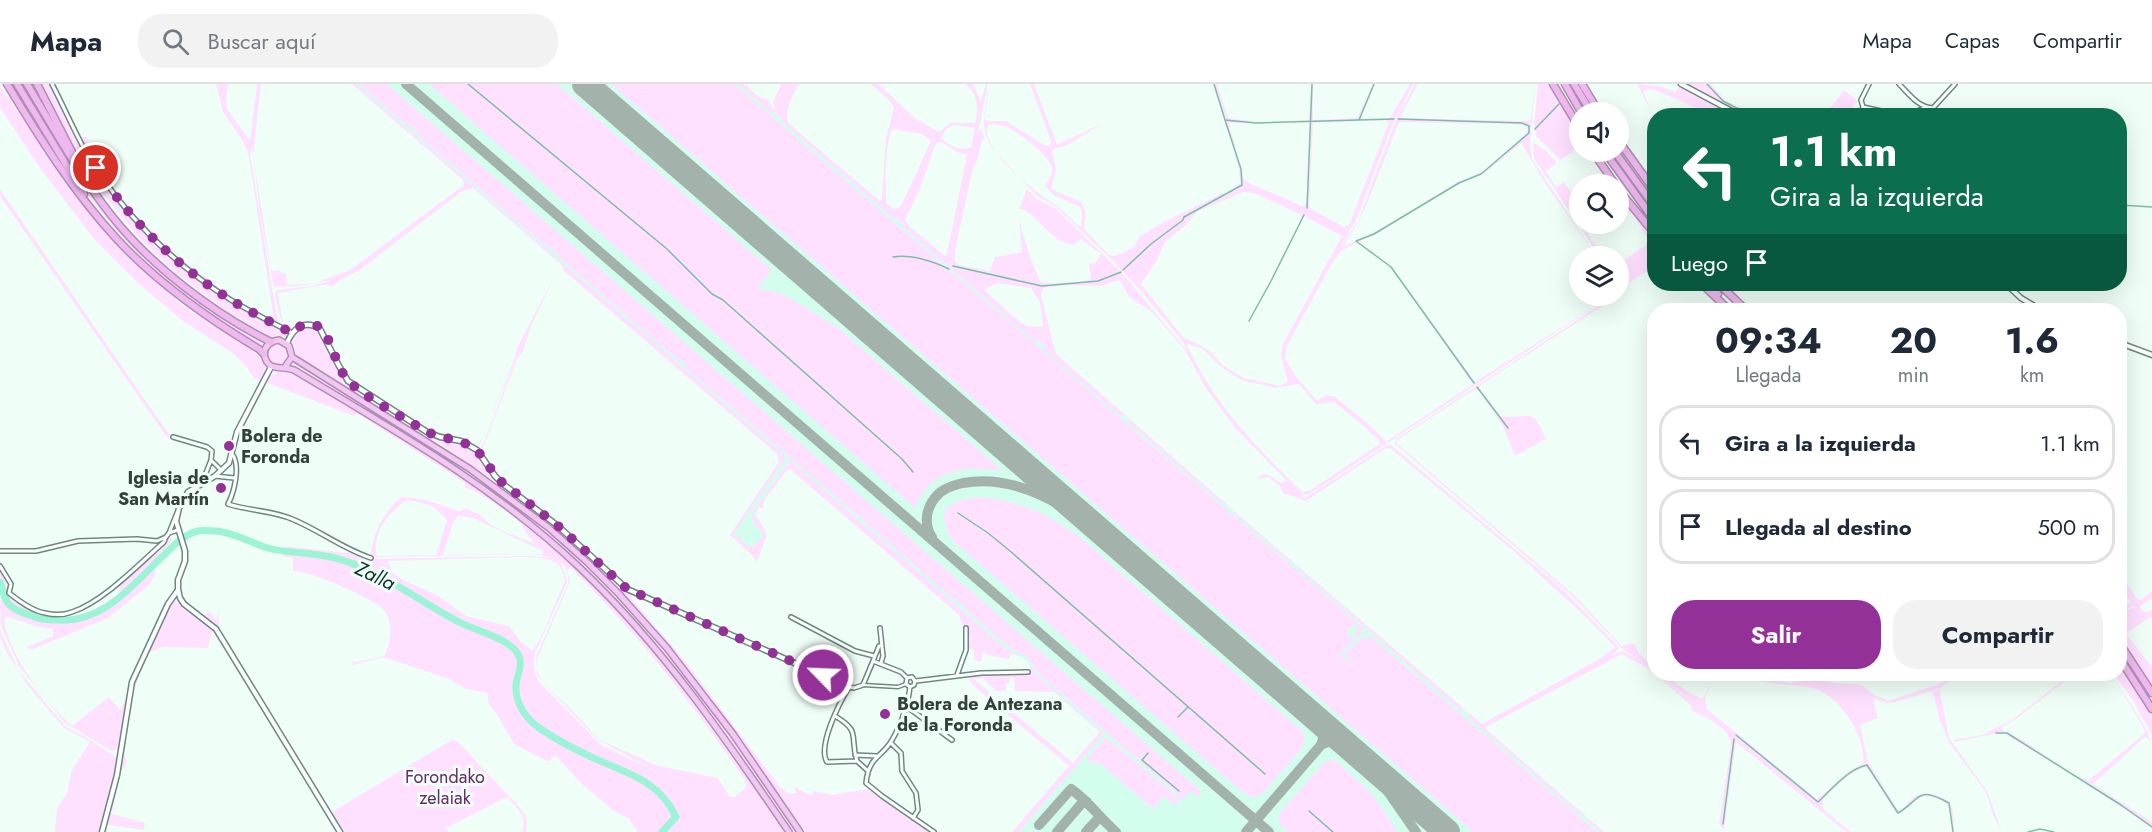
<!DOCTYPE html>
<html lang="es">
<head>
<meta charset="utf-8">
<style>
	:root { --surface:#fff; --page:#f2f2f3; --text:#1f2937; --muted:#747a83; --line:#e0e1e3; --accent:#943198 }
	body { margin:0; font-family:Jost,sans-serif; background:var(--page); color:var(--text); height:100vh; display:flex; flex-direction:column; font-size:22px; white-space:nowrap }
	* { box-sizing:border-box; margin:0 }
	p { font-size:20px; color:var(--muted) }
	.icon { flex:none; width:33px; height:33px; fill:none; stroke:currentColor; stroke-width:2; stroke-linecap:round; stroke-linejoin:round }
	.map { position:relative; flex:1; overflow:hidden }
	.side { position:absolute; left:1647px; top:219px; width:480px; height:378px; display:flex; flex-direction:column; background:var(--surface); border-radius:24px; box-shadow:0 6px 24px #0002 }
	.side>* { flex:none }
	.banner { position:absolute; left:1647px; top:24px; width:480px; height:183px; border-radius:24px; box-shadow:0 6px 24px #0002; background:#0b6e4f; color:#fff; overflow:hidden }
	.fabs { position:absolute; left:1569px; top:18px; display:grid; gap:12px }
	.fabs a { display:grid; place-items:center; width:60px; height:60px; border-radius:50%; background:var(--surface); box-shadow:0 6px 24px #0002; font-size:30px }
	.pin { position:absolute; display:grid; place-items:center; width:51px; height:51px; color:#fff; margin:-26px; border:3px solid #fff; border-radius:50%; box-shadow:0 2px 6px #0007 }
	.me { position:absolute; width:66px; margin:-33px; rotate:294deg; stroke-linejoin:round; filter:drop-shadow(0 0 4px #0008) }
	.turn { display:flex; align-items:center; gap:21px; height:126px; padding:0 24px; font-size:27px }
	.turn .icon { width:78px; height:78px; stroke-width:2.5 }
	.turn b { display:block; font-size:42px; line-height:51px }
	.then { display:flex; align-items:center; height:57px; padding:0 24px; background:#0003; gap:12px; font-size:22px }
	.eta { display:flex; justify-content:space-evenly; align-items:center; height:102px; text-align:center }
	.eta b { font-size:36px; font-weight:700; line-height:42px }
	.action { display:flex; gap:12px; margin-top:auto; padding:12px 24px }
	.action a { flex:1; height:69px; border-radius:24px; background:var(--accent); color:#fff; font-size:24px; font-weight:700; line-height:69px; text-align:center }
	.action a+a { background:var(--page); color:var(--text) }
	ul { padding:0; list-style:none }
	li { display:flex; align-items:center; gap:18px; height:75px; margin:0 12px 9px; padding:0 12px; border:3px solid var(--line); border-radius:24px }
	li div { flex:1 }
	li b { display:block; font-size:22px }
	li em { font-style:normal }
	header { display:flex; align-items:center; gap:36px; box-sizing:border-box; height:84px; padding:0 30px; background:var(--surface); border-bottom:2px solid var(--line) }
	header strong { font-size:28px }
	nav { display:flex; gap:33px; margin-inline-start:auto; font-size:21px }
	.search { width:420px; height:54px; background:var(--page); display:flex; align-items:center; gap:15px; box-sizing:border-box; padding:0 21px; border-radius:24px; color:var(--muted); font-size:22px }
	.map>svg:first-child { display:block }
	.built { fill:#d3feee }
	.green { fill:#ffe1ff; fill-rule:evenodd }
	.lines { fill:none; stroke-linecap:round; stroke-linejoin:round }
	.stream { stroke:#7dbda8; stroke-width:1.5 }
	.river { stroke:#9df3d6; stroke-width:7 }
	.taxiway { stroke:#a4b2ac; stroke-width:10 }
	.runway { stroke:#a4b2ac; stroke-width:26 }
	.pedestrian-casing { stroke:#6b8a7f; stroke-width:5 }
	.minor-casing { stroke:#6b8a7f; stroke-width:6 }
	.tertiary-casing { stroke:#6b8a7f; stroke-width:7 }
	.trunk-casing { stroke:#ad8fb1; stroke-width:8 }
	.motorway-casing { stroke:#ad8fb1; stroke-width:9 }
	.pedestrian { stroke:#fff; stroke-width:2 }
	.minor { stroke:#fff; stroke-width:3 }
	.tertiary { stroke:#fff; stroke-width:4 }
	.trunk { stroke:#f2c7f3; stroke-width:5 }
	.motorway { stroke:#efb9f0; stroke-width:6 }
	.route { stroke:#943198; stroke-width:10; stroke-dasharray:0 18 }
	.poi-dot { fill:#943198; stroke:#f0fef8; stroke-width:2 }
	.labels { text-anchor:middle; dominant-baseline:central; stroke-width:6; stroke-linejoin:round; paint-order:stroke }
	.poi-label { font-size:18px; font-weight:bold; fill:#33403b; stroke:#f0fef8; text-anchor:start }
	.park-label { font-size:18px; fill:#682a6a; stroke:#f0fef8 }
	.water-label { font-size:20px; font-style:italic; fill:#093227; stroke:#f0fef8 }
</style>
</head>
<body>
<header>
<strong>Mapa</strong>
<div class="search"><svg class="icon" aria-label="search" viewBox="0 0 24 24"><circle cx="10" cy="10" r="6"/><path d="M15 15l6 6"/></svg>Buscar aquí</div>
<nav><a>Mapa</a><a>Capas</a><a>Compartir</a></nav>
</header>
<div class="map">
<svg width="2152" height="748" viewBox="0 0 2152 748">
	<rect width="100%" height="100%" fill="#f0fef8"/>
	<path class="built" d="M 353,0 L 741,0 L 1604,748 L 1013,748 L 1100,648 L 1031,588 L 1029,579 L 1020,572 L 1012,571 L 789,380 L 755,430 L 767,450 L 752,471 L 730,451 L 783,373 Z"/>
	<path class="green" d="M 20,0 L 24,0 L 83,97 L 168,193 L 220,232 L 262,258 L 260,261 C 211,231 164,199 124,155 C 82,109 52,53 20,0 Z
		M 42,0 L 51,0 C 64,26 74,53 90,78 C 137,154 207,207 285,248 L 285,253 L 270,253 L 220,222 L 175,188 L 139,154 L 96,101 L 82,79 Z
		M 54,0 L 57,2 L 78,47 L 82,53 L 88,53 C 81,85 175,172 201,191 C 209,193 217,203 224,208 C 239,218 257,231 274,236 L 249,73 L 243,57 L 223,28 L 216,0 L 228,0 L 226,17 L 227,25 L 250,57 L 257,0 L 261,0 L 253,72 L 271,185 L 272,187 L 279,186 L 281,189 L 286,190 L 287,201 L 316,199 L 350,186 L 464,101 L 463,96 L 352,0 L 356,0 L 785,372 L 785,375 L 734,450 L 749,463 L 755,461 L 764,450 L 753,439 L 753,428 L 790,376 L 1005,564 L 1020,572 L 1010,570 L 1010,575 L 988,571 L 983,568 L 981,578 L 974,576 L 975,572 L 973,571 L 975,565 L 968,565 L 970,555 L 967,545 L 963,543 L 959,531 L 790,385 L 786,387 L 764,417 L 763,425 L 760,423 L 755,430 L 767,450 L 757,478 L 752,471 L 730,451 L 779,378 L 777,370 L 564,187 L 563,182 L 473,104 L 461,108 L 360,186 L 340,196 L 332,203 L 329,201 L 323,201 L 278,209 L 283,239 L 290,243 L 308,237 L 322,241 L 328,250 L 345,288 L 359,302 L 430,346 L 465,355 L 478,361 L 484,351 L 515,273 L 517,264 L 556,189 L 531,242 L 523,267 L 518,274 L 483,363 C 483,382 519,414 537,417 L 539,423 L 575,453 L 627,502 L 721,544 L 726,545 L 731,542 L 729,548 L 623,501 L 556,439 L 498,393 L 479,366 L 484,358 L 520,265 L 479,362 L 428,347 L 364,307 L 343,288 L 328,252 L 320,243 L 314,239 L 305,238 L 292,245 L 282,241 L 275,211 L 277,206 L 312,202 L 327,198 L 326,197 L 299,202 L 274,203 L 260,129 L 252,62 L 250,70 L 278,240 C 209,213 136,143 96,82 C 80,56 68,27 54,0 Z
		M 359,0 L 387,0 L 1201,707 L 1201,710 L 1197,712 L 1190,707 L 1181,717 L 1176,709 L 1038,589 L 1028,574 L 1009,563 L 967,527 L 964,522 L 954,516 L 870,443 L 862,434 L 857,431 L 686,284 L 684,279 L 674,273 L 561,175 L 552,165 L 548,164 L 420,53 L 412,43 L 408,42 Z
		M 429,0 L 557,0 L 772,186 L 757,204 L 779,209 L 793,216 L 837,243 L 1003,387 C 964,382 931,384 915,424 Z
		M 611,0 L 734,0 L 1362,543 L 1362,549 L 1356,554 L 1353,552 L 1359,544 L 1354,540 L 1347,547 L 1354,557 L 1342,568 L 1343,574 L 1354,582 L 1344,570 L 1362,553 L 1366,555 L 1369,551 L 1597,748 L 1473,748 Z
		M 738,0 L 744,0 L 759,13 L 769,16 L 773,26 L 775,22 L 773,19 L 781,0 L 799,0 C 792,12 785,25 788,39 L 880,117 L 882,114 L 886,54 L 894,24 L 890,17 L 871,0 L 879,0 L 913,33 L 939,48 L 950,39 L 975,39 C 979,24 978,9 965,0 L 973,0 L 981,17 L 986,0 L 988,0 L 978,48 L 981,45 L 986,58 L 984,55 L 982,56 L 978,74 L 972,88 L 955,167 L 955,177 L 958,181 L 990,187 L 995,173 L 1022,168 L 1019,136 L 1030,173 L 1040,197 C 1050,201 1080,199 1091,195 L 1089,180 L 1095,179 L 1101,170 L 1081,155 L 1074,161 C 1048,158 1036,126 1019,125 L 1027,105 L 1037,115 L 1055,124 L 1123,190 L 1187,267 L 1183,258 L 1141,207 L 1113,177 L 1055,122 L 1037,112 L 993,65 C 978,44 985,24 990,0 L 984,34 L 986,37 L 1006,37 L 1046,62 L 1050,61 L 1051,57 L 1030,0 L 1034,0 L 1056,58 L 1058,60 L 1102,40 L 1067,61 L 1052,66 L 1056,86 L 1051,105 L 1081,118 L 1086,128 L 1084,145 L 1109,171 L 1114,172 L 1127,167 L 1135,162 L 1140,152 L 1164,138 L 1223,109 L 1225,111 L 1236,105 L 1236,102 L 1240,99 C 1242,85 1219,19 1213,0 L 1217,0 L 1228,34 L 1259,38 L 1309,36 L 1311,0 L 1313,0 L 1313,36 L 1357,34 L 1373,0 L 1375,0 L 1361,34 L 1362,35 L 1390,34 L 1410,0 L 1413,0 L 1392,42 L 1356,136 L 1339,165 L 1358,137 L 1396,36 L 1415,0 L 1418,0 L 1401,31 L 1402,34 L 1517,37 L 1528,37 L 1531,35 L 1535,0 L 1530,61 L 1532,75 L 1596,172 L 1545,99 L 1522,60 L 1520,60 L 1484,90 L 1460,99 L 1398,135 L 1377,150 L 1342,166 L 1332,179 L 1287,262 L 1285,274 L 1294,290 L 1317,317 L 1324,312 L 1334,312 L 1373,344 L 1386,358 L 1473,300 L 1390,182 L 1390,180 L 1475,298 L 1611,212 L 1308,411 L 1302,410 L 1304,415 L 1387,361 L 1391,361 L 1561,504 L 1616,560 L 1619,564 L 1613,571 L 1623,567 L 1648,582 L 1720,641 L 1659,590 L 1663,590 L 1688,608 L 1703,615 L 1715,590 L 1705,614 L 1707,625 L 1817,715 L 1849,688 L 1863,679 C 1867,654 1840,613 1816,605 C 1805,601 1792,602 1780,600 C 1764,598 1749,594 1735,590 L 1792,599 L 1809,593 L 1834,599 L 1862,601 L 1874,611 L 1888,617 L 1942,599 L 1956,590 L 1959,590 L 1941,604 L 1895,618 L 1888,619 L 1873,614 L 1878,634 L 1860,641 L 1868,677 L 1898,726 L 1902,726 C 1906,721 1910,715 1915,712 C 1927,706 1947,711 1952,724 C 1954,732 1954,740 1954,748 L 1952,748 C 1952,740 1953,731 1949,724 C 1943,713 1925,709 1915,716 C 1910,720 1906,725 1901,729 L 1896,729 L 1869,686 L 1864,682 L 1848,692 L 1823,714 L 1823,725 L 1851,748 L 1846,748 L 1736,658 L 1724,746 L 1719,740 L 1731,661 C 1729,643 1707,634 1692,627 L 1691,621 L 1651,586 L 1622,570 L 1486,643 L 1486,645 L 1604,748 L 1600,748 L 1588,737 L 1589,736 L 1581,729 L 1579,730 L 1469,634 L 1470,632 L 1463,625 L 1461,627 L 1298,485 L 1299,484 L 1292,478 L 1291,479 L 1233,429 L 1234,427 L 1229,423 L 1482,640 L 1601,574 L 1615,563 L 1590,537 L 1516,469 L 1390,364 L 1386,364 L 1306,417 L 1283,409 L 1280,402 L 1268,393 L 1257,395 C 1263,385 1273,394 1281,399 L 1287,397 L 1235,344 L 1207,306 L 1185,266 L 1152,228 L 1129,213 L 1120,196 L 1100,202 L 1069,201 L 1043,204 L 1041,211 L 1056,270 L 1226,420 L 1225,422 L 1129,339 L 1130,337 L 1124,331 L 1122,333 L 1044,266 L 1045,263 L 1037,256 L 1035,258 L 902,142 L 903,140 L 896,134 L 894,135 L 781,37 L 782,35 L 774,28 L 772,30 ZM 1382,36 L 1387,37 L 1388,41 L 1349,141 L 1344,143 L 1309,124 L 1313,39 ZM 1307,38 L 1310,40 L 1307,117 L 1305,121 L 1302,122 L 1249,99 L 1243,94 L 1229,39 ZM 1399,38 L 1514,40 L 1528,42 L 1527,49 L 1521,55 L 1484,87 L 1457,98 L 1382,144 L 1343,163 L 1357,140 L 1366,122 ZM 990,40 C 997,40 1003,41 1009,44 C 1020,50 1051,72 1052,85 C 1052,91 1048,97 1045,102 L 1055,112 L 1080,123 L 1082,128 L 1081,142 L 1078,142 C 1071,135 1065,128 1057,122 C 1038,109 983,70 987,43 ZM 955,41 L 975,44 L 971,63 C 960,68 948,61 941,54 L 947,44 ZM 893,45 L 922,50 L 931,57 L 901,122 L 894,125 L 886,119 C 886,102 884,59 893,45 ZM 941,58 L 957,68 L 967,71 L 947,169 L 945,172 L 909,142 L 905,136 L 919,107 L 936,59 ZM 1243,108 L 1254,109 L 1300,130 L 1301,133 L 1296,149 L 1249,238 L 1283,176 L 1304,132 L 1342,152 L 1283,260 L 1281,272 L 1288,298 L 1280,302 L 1244,294 L 1235,289 L 1222,281 L 1213,270 L 1202,262 L 1183,253 L 1141,200 L 1157,176 L 1165,158 L 1186,141 L 1197,128 ZM 998,199 L 1031,204 L 1040,219 L 1043,243 L 1027,242 L 1020,238 L 985,207 L 987,204 ZM 1186,259 L 1203,265 L 1221,283 L 1241,296 L 1276,304 L 1299,300 L 1316,320 L 1334,318 L 1364,342 L 1381,359 L 1309,407 L 1302,408 C 1255,361 1214,321 1186,259 Z
		M 1538,0 L 1550,0 L 1578,51 L 1577,64 L 1561,76 L 1536,52 L 1534,42 Z
		M 1637,0 L 1663,3 L 1675,8 L 1680,2 L 1737,31 L 1711,31 L 1658,7 L 1648,5 L 1643,7 L 1654,33 Z
		M 1686,0 L 1711,0 L 1726,17 L 1758,31 L 1745,31 Z
		M 0,2 L 70,103 L 95,136 L 130,175 L 183,222 L 257,270 L 266,284 L 263,295 L 259,296 L 254,294 L 245,281 L 234,270 L 183,237 L 139,200 L 95,156 L 43,88 L 0,24 Z
		M 1844,6 L 1858,17 L 1852,22 L 1858,28 L 1857,31 L 1851,31 L 1846,26 L 1828,31 L 1819,31 L 1832,22 Z
		M 1533,58 L 1546,67 L 1557,79 L 1546,87 L 1556,103 L 1564,98 L 1579,120 L 1580,140 L 1587,140 L 1584,144 L 1603,172 L 1599,172 L 1540,83 L 1534,75 Z
		M 0,105 L 147,319 L 169,350 L 173,351 L 171,355 L 166,352 L 0,112 Z
		M 1619,120 L 1626,121 L 1629,124 L 1654,153 L 1654,182 L 1623,203 L 1619,201 L 1618,180 L 1646,161 L 1648,155 L 1632,129 L 1619,125 Z
		M 1614,212 L 1618,212 L 1499,289 L 1481,301 L 1479,304 L 1500,332 C 1531,336 1531,320 1546,355 L 1515,372 L 1503,342 L 1479,307 L 1475,305 L 1397,356 L 1396,359 L 1573,510 L 1622,562 L 1632,559 L 1636,561 L 1638,569 L 1654,582 L 1654,586 L 1624,566 L 1570,510 L 1395,360 L 1396,355 Z
		M 305,241 L 315,243 L 324,251 L 338,285 L 345,296 L 355,305 L 428,350 L 459,358 L 473,365 L 498,397 L 558,444 L 588,470 L 618,500 L 628,507 L 818,591 L 818,593 L 637,513 L 632,511 L 631,514 L 686,578 L 780,703 L 789,710 L 796,709 L 795,703 L 808,710 L 813,710 L 813,707 L 832,711 L 868,705 L 929,748 L 806,748 C 754,682 713,609 657,546 C 618,502 576,461 529,424 C 458,366 375,320 297,272 L 291,254 L 294,249 Z
		M267 270a11 11 0 1 1 22 0a11 11 0 1 1-22 0Z
		M 294,278 C 401,343 509,407 600,494 C 677,569 736,661 797,748 L 793,748 C 733,661 675,571 599,497 C 509,410 399,346 292,281 Z
		M 281,287 L 290,287 C 386,346 488,402 570,479 C 655,559 719,653 785,748 L 638,748 L 628,734 L 614,727 L 581,699 L 556,672 L 552,673 L 549,678 L 514,660 L 497,630 L 489,620 L 487,609 L 466,605 L 449,595 L 383,573 L 352,581 L 351,579 L 384,572 C 392,559 394,535 382,524 C 370,513 308,486 293,487 L 293,474 L 282,472 L 283,462 L 347,469 L 349,467 L 362,473 L 374,475 L 525,472 L 549,473 L 558,477 L 562,482 L 567,498 L 535,569 C 533,581 533,589 540,599 L 601,661 L 657,688 L 597,655 L 538,593 L 536,587 L 536,573 L 568,500 C 571,477 553,473 535,470 L 370,473 C 375,446 381,432 401,413 C 426,414 437,420 459,427 L 466,425 L 479,430 L 488,439 L 502,447 L 533,459 L 534,458 C 527,452 525,446 520,439 C 514,432 473,403 465,404 L 465,399 L 360,331 L 356,330 L 354,332 L 265,298 L 269,292 ZM 407,416 C 425,419 436,421 447,437 L 436,471 L 377,472 C 371,449 389,428 407,416 ZM 458,432 L 473,434 L 543,467 L 543,470 L 443,471 L 453,439 ZM 518,473 C 540,475 561,469 565,497 L 542,551 L 533,567 L 521,558 L 509,542 L 466,532 L 435,510 L 403,496 L 392,488 L 388,477 ZM 571,484 C 637,549 693,620 745,696 L 746,703 L 735,713 L 729,712 L 718,694 L 658,682 L 598,655 L 576,630 L 541,596 L 536,585 L 537,575 L 567,505 L 570,497 L 567,485 Z
		M 981,413 C 1024,418 1046,429 1081,454 L 1302,647 L 1305,652 L 1303,663 L 1261,711 L 1253,714 L 1241,707 L 952,456 C 934,423 949,417 981,413 Z
		M 170,453 L 172,457 L 152,479 L 156,489 L 149,501 L 108,534 L 33,565 L 25,564 L 53,552 L 53,545 L 35,542 L 7,532 L 4,537 C 10,573 45,618 72,642 L 109,613 L 120,626 L 126,614 L 128,601 L 150,553 L 150,547 L 152,550 L 129,602 L 120,661 L 118,665 L 112,667 L 65,639 L 19,582 L 1,542 L 0,489 L 4,492 L 11,514 C 54,544 75,541 117,511 L 120,500 L 158,467 Z
		M 2120,488 L 2137,515 L 2141,516 L 2152,507 L 2152,514 L 2140,522 L 2141,526 L 2146,528 L 2152,526 L 2152,532 L 2128,548 L 2152,580 L 2120,538 L 2120,530 L 2134,523 L 2133,522 L 2120,528 L 2120,524 L 2131,519 L 2120,502 Z
		M 173,517 L 180,518 L 187,527 L 213,545 L 338,748 L 230,574 L 212,547 L 208,564 L 164,563 L 149,568 C 138,589 116,658 127,678 L 120,689 L 113,724 L 116,728 L 112,725 L 136,594 Z
		M 208,527 L 217,536 L 219,527 L 219,546 L 332,728 L 453,655 L 459,659 L 523,727 L 527,735 L 526,748 L 522,748 C 528,732 517,724 507,713 L 446,744 L 448,748 L 342,748 L 217,544 L 203,532 Z
		M 2120,542 L 2152,583 L 2152,602 L 2120,555 Z
		M 0,545 L 18,586 L 65,642 L 85,653 L 117,674 L 112,705 L 100,748 L 55,748 L 57,724 L 67,709 L 72,686 L 90,658 L 64,644 L 28,602 L 7,569 L 0,553 Z
		M 1029,579 L 1036,590 L 1102,648 L 1103,651 L 1019,748 L 1012,748 L 1069,682 L 977,605 L 968,595 L 971,595 L 973,591 L 1031,589 ZM 1010,593 L 1014,594 L 1015,607 L 1054,608 L 1100,648 L 1073,679 L 974,595 L 983,594 L 996,607 L 1006,607 L 1006,599 L 1010,599 Z
		M 2120,581 L 2152,632 L 2152,651 L 2132,615 L 2114,590 L 2120,590 Z
		M 2071,590 L 2074,590 L 2016,635 L 2002,643 L 2002,646 L 2024,657 L 2074,691 L 2089,696 L 2144,650 L 2145,646 L 2111,590 L 2144,641 L 2152,660 L 2147,653 L 2145,653 L 2093,700 L 2152,738 L 2152,744 L 2087,700 L 2005,650 L 1998,649 L 1955,658 L 1954,656 L 1982,651 L 2012,636 Z
		M 1942,605 L 1940,609 L 1949,654 L 1987,707 L 2002,748 L 1993,731 L 1986,708 L 1950,660 L 1940,637 L 1934,612 L 1931,608 Z
		M 1106,653 L 1174,710 L 1179,719 L 1176,722 L 1164,712 L 1153,725 L 1101,680 L 1086,676 Z
		M 1334,675 L 1371,709 L 1398,748 L 1289,748 C 1281,742 1275,738 1281,728 L 1324,678 Z
		M 109,729 L 145,739 L 144,746 L 108,741 L 106,748 L 104,748 Z"/>
	<g class="lines">
		<path class="stream" d="M 468,0 L 667,165 L 712,210 L 723,216 L 902,375 L 913,388
			M 1214,0 L 1225,36
			M 1707,0 L 1723,17 L 1752,32
			M 1398,35 L 1522,39 L 1529,42 L 1529,49 L 1481,90 L 1459,99 L 1374,150 L 1356,157 L 1391,183 L 1474,299
			M 1359,36 L 1374,0
			M 1535,45 L 1559,20
			M 2120,121 L 2152,123
			M 1307,124 L 1312,0
			M 893,173 C 912,170 934,178 949,185
			M 953,182 L 1042,202 L 1098,197 L 1121,188
			M 1123,186 L 1151,160 L 1183,136 L 1184,133 L 1242,101 L 1241,85 L 1225,36 L 1256,39 L 1394,35
			M 1249,237 L 1271,197 L 1304,131
			M 1477,303 L 1508,344
			M 958,429 L 988,449 L 1010,467 L 1265,690
			M 1178,633 L 1188,623
			M 1996,649 L 2007,649 L 2121,721 L 2152,743
			M 1736,651 L 1818,718 C 1832,705 1848,685 1867,681 L 1898,729 C 1922,715 1916,701 1949,719 L 1953,748
			M 1148,669 L 1142,676 L 1179,707
			M 1309,727 L 1333,748
			M 1723,740 L 1734,655
			M 2028,748 L 2040,745 L 2054,748"/>
		<path class="river" d="M 0,498 C 7,524 9,524 35,533 C 42,536 50,536 57,536 C 104,540 134,499 165,470 C 174,461 185,450 198,447 C 203,446 210,447 216,447 C 233,448 251,459 268,464 C 289,470 313,468 335,474 C 381,486 418,517 459,538 C 474,546 510,555 518,570 C 524,581 517,590 516,601 C 515,618 525,634 538,643 C 556,656 578,667 598,676 C 630,690 660,698 676,733 L 662,748"/>
		<path class="taxiway" d="M 406,0 L 1269,748
			M 932,453 C 925,443 925,429 932,418 C 939,406 950,402 963,399 C 1016,389 1067,422 1107,453
			M 1314,633 C 1322,642 1326,649 1321,661
			M 1039,741 L 1071,705 C 1090,718 1099,734 1116,748
			M 1057,748 L 1082,719 L 1087,718
			M 1086,748 L 1097,736 L 1101,735
			M 1246,748 L 1321,661 L 1333,656 L 1346,660 L 1382,699 L 1416,748"/>
		<path class="runway" d="M 585,0 L 1447,748"/>
		<g class="pedestrian-casing">
			<path id="pedestrian" d="M 863,601 L 898,603 L 906,600"/>
		</g>
		<g class="minor-casing">
			<path id="minor" d="M 52,0 C 64,23 74,47 87,70 C 122,129 173,180 231,216 C 251,228 271,238 292,249
				M 1899,0 C 1910,11 1918,23 1933,24 L 1939,32
				M 1863,23 L 1904,32
				M 1933,24 L 1955,0
				M 1859,32 L 1863,23 L 1861,16 L 1869,0
				M 1907,32 L 1926,23
				M 173,353 L 207,363 L 212,367 L 211,376 L 202,399
				M 232,370 C 241,381 234,409 228,420 C 249,427 271,426 292,435 C 319,446 343,465 371,474
				M 211,376 L 221,386
				M 215,392 L 234,394
				M 169,449 L 177,429
				M 0,467 L 36,467 L 78,457 L 137,455 L 157,457 L 166,453 L 169,449 L 178,446
				M 0,482 L 11,500 L 9,509 C 19,517 32,527 45,529 C 53,531 64,531 72,528 C 103,518 139,480 164,458 L 166,453
				M 791,533 L 855,567 L 874,572
				M 880,544 L 883,572 L 881,579
				M 873,577 L 879,562
				M 957,591 L 966,566 L 966,544
				M 916,597 L 981,589 L 1028,588
				M 910,603 C 908,620 901,641 892,656 C 882,674 869,671 866,699 L 882,712 L 934,748
				M 906,622 L 952,656
				M 835,632 C 862,648 849,652 857,677
				M 891,659 L 901,669 L 902,687 L 916,709 L 918,726 L 913,734
				M 855,671 L 877,672
				M 868,687 L 857,677 L 827,678 C 817,662 840,618 849,603 L 854,604 L 863,601 L 873,577 L 901,588 L 907,594 L 912,593 L 915,597 L 914,601 L 910,603 L 906,600 L 907,594"/>
		</g>
		<g class="tertiary-casing">
			<path id="tertiary" d="M 1681,0 L 1741,32
				M 2006,200 L 2021,214 L 2041,226
				M 287,259 C 293,244 305,235 320,245 L 339,282 L 348,297 L 427,348 L 440,353 L 461,357 L 477,366 L 495,392 L 503,400 L 558,442 L 627,505 L 849,603
				M 2120,259 L 2152,271
				M 271,283 L 237,348 L 229,379 L 215,392 L 188,408 L 179,424 L 176,437 L 185,467 L 185,477 L 178,496 L 178,505 L 180,514 L 184,520 L 216,545 L 340,748
				M 102,748 L 117,691 L 132,598 L 168,520 L 178,506"/>
		</g>
		<g class="trunk-casing">
			<path id="trunk" d="M 292,273 L 470,385 L 549,444 L 587,478 L 618,509 L 667,564 L 733,650 L 800,748
				M 285,283 L 292,273 L 289,262 L 279,256 C 270,257 265,262 264,270 C 268,289 281,281 294,286 C 394,346 497,404 581,485 C 663,563 726,655 789,748"/>
		</g>
		<g class="motorway-casing">
			<path id="motorway" d="M 7,0 C 39,53 73,107 115,153 C 156,198 207,234 259,265 L 264,270
				M 17,0 L 84,110
				M 27,0 C 54,45 79,90 111,131 C 151,182 213,229 271,258
				M 37,0 L 74,72
				M 1553,0 L 1580,45
				M 1565,0 L 1581,28
				M 1574,0 L 1591,28
				M 1582,0 L 1599,28
				M 1618,56 L 1654,106
				M 1593,68 L 1615,100
				M 1605,68 L 1654,136
				M 1615,68 L 1654,122
				M 1618,105 L 1654,149
				M 1702,200 L 1729,226
				M 1708,200 L 1718,210
				M 1719,200 L 1746,226
				M 2120,560 L 2152,609
				M 2120,575 L 2152,625"/>
		</g>
		<use href="#pedestrian" class="pedestrian"/>
		<use href="#minor" class="minor"/>
		<use href="#tertiary" class="tertiary"/>
		<use href="#trunk" class="trunk"/>
		<use href="#motorway" class="motorway"/>
	</g>
	<g class="lines">
		<path class="route" d="M 96,84 C 130,136 177,183 231,216 C 250,228 271,238 292,249 C 299,241 311,236 320,244 C 332,255 335,280 346,294 C 359,311 407,335 427,348 L 440,353 L 461,357 L 477,366 L 499,396 L 558,442 L 627,505 L 823,591"/>
	</g>
	<g class="poi-dot">
		<circle cx="229" cy="362" r="6"/>
		<circle cx="221" cy="404" r="6"/>
		<circle cx="885" cy="630" r="6"/>
	</g>
	<g class="labels">
		<g class="poi-label">
			<text x="241" y="352">Bolera de<tspan x="241" dy="21">Foronda</tspan></text>
			<text x="209" y="394" text-anchor="end">Iglesia de<tspan x="209" dy="21">San Martín</tspan></text>
			<text x="897" y="620">Bolera de Antezana<tspan x="897" dy="21">de la Foronda</tspan></text>
		</g>
		<g class="park-label">
			<text x="445" y="693">Forondako<tspan x="445" dy="21">zelaiak</tspan></text>
		</g>
		<g class="water-label">
			<text transform="translate(375 492) rotate(25)">Zalla</text>
		</g>
	</g>
</svg>
<div class="fabs">
<a><svg class="icon" aria-label="sound" viewBox="0 0 24 24"><path d="M4 9h4l5-4v14l-5-4H4zM17 9q2 3 0 6"/></svg></a>
<a><svg class="icon" aria-label="search" viewBox="0 0 24 24"><circle cx="10" cy="10" r="6"/><path d="M15 15l6 6"/></svg></a>
<a><svg class="icon" aria-label="layers" viewBox="0 0 24 24"><path d="M12 4l9 5-9 5-9-5zM3 14l9 5 9-5"/></svg></a>
</div>
<div class="pin" style="left:96px;top:84px;background:#d93025"><svg class="icon" aria-label="arrive" viewBox="0 0 24 24"><path d="M6 21V4h12l-3 4 3 4H6"/></svg></div>
<svg class="me" style="left:823px;top:591px" viewBox="-20 -20 40 40"><circle r="17" fill="#943198" stroke="#fff" stroke-width="3"/><path d="M0-11L8 9 0 5-8 9z" fill="#fff"/></svg>
<div class="banner">
<div class="turn"><svg class="icon" aria-label="left" viewBox="0 0 24 24"><path d="M17 20v-9H6M10 6l-5 5 5 5"/></svg><div><b>1.1 km</b>Gira a la izquierda</div></div>
<div class="then">Luego<svg class="icon" aria-label="arrive" viewBox="0 0 24 24"><path d="M6 21V4h12l-3 4 3 4H6"/></svg></div>
</div>
<section class="side">
<div class="eta">
<div><b>09:34</b><p>Llegada</p></div>
<div><b>20</b><p>min</p></div>
<div><b>1.6</b><p>km</p></div>
</div>
<ul>
<li><svg class="icon" aria-label="left" viewBox="0 0 24 24"><path d="M17 20v-9H6M10 6l-5 5 5 5"/></svg><div><b>Gira a la izquierda</b></div><em>1.1 km</em></li>
<li><svg class="icon" aria-label="arrive" viewBox="0 0 24 24"><path d="M6 21V4h12l-3 4 3 4H6"/></svg><div><b>Llegada al destino</b></div><em>500 m</em></li>
</ul>
<div class="action"><a>Salir</a><a>Compartir</a></div>
</section>
</div>
</body>
</html>
